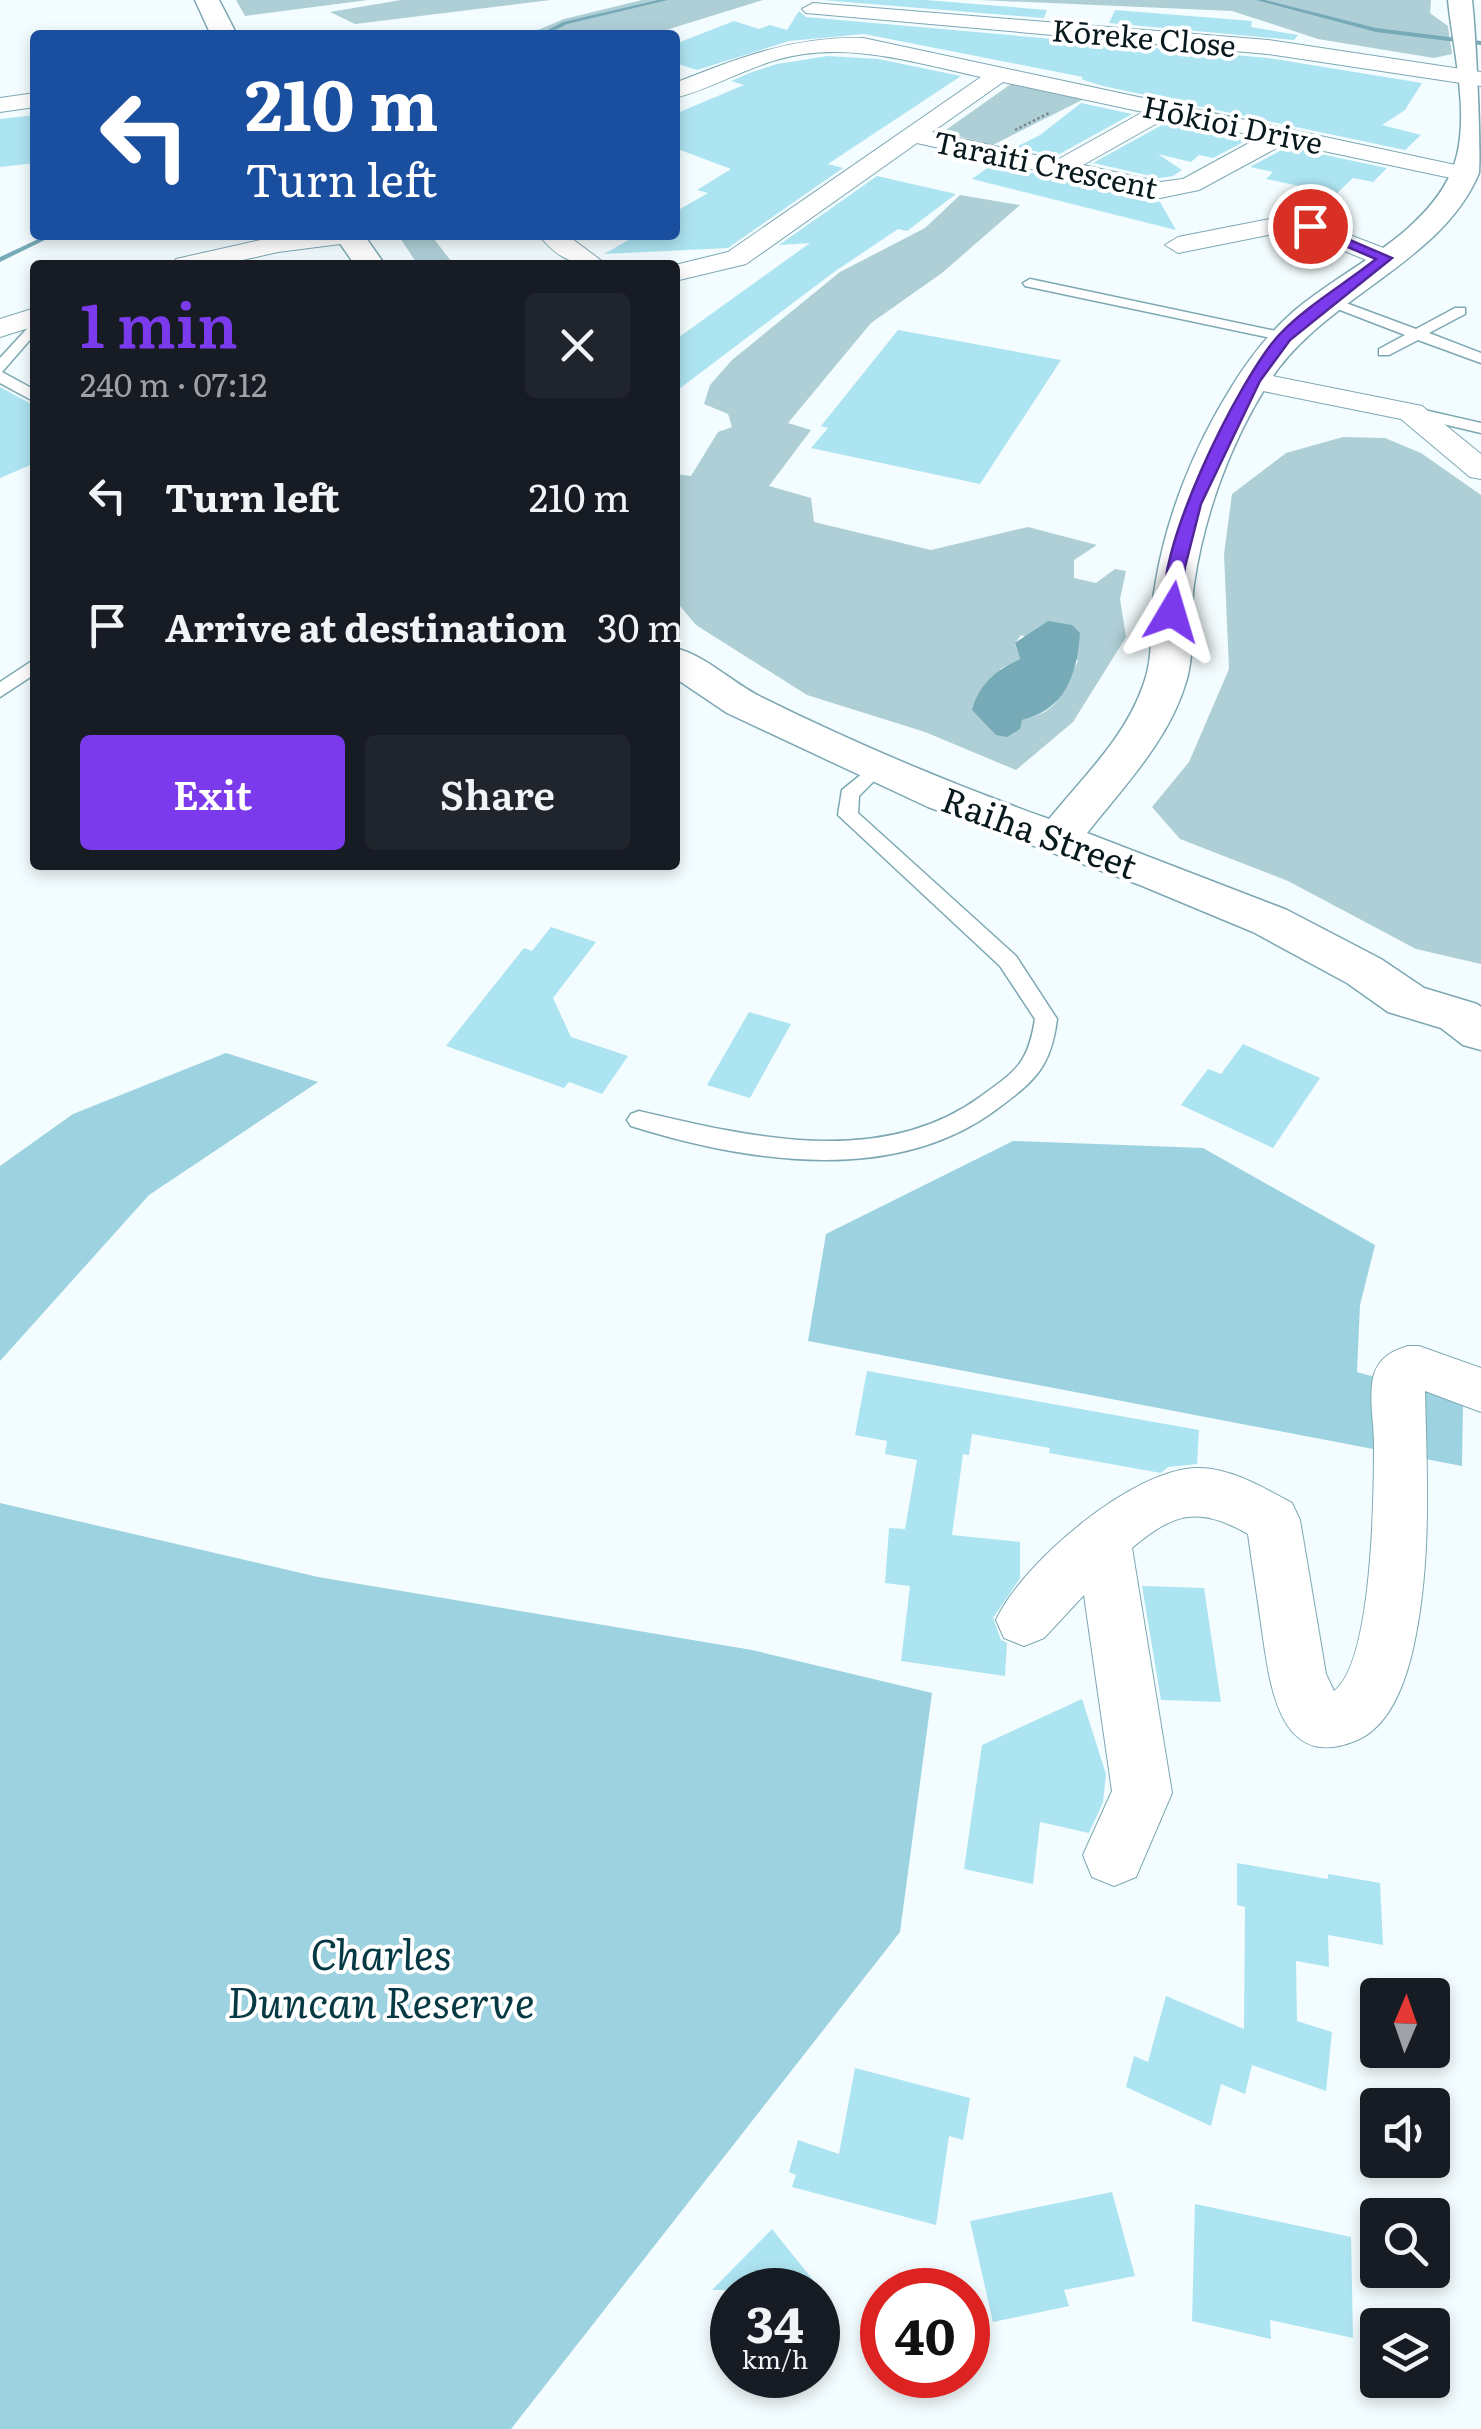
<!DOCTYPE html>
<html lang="en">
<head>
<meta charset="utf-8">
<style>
	:root { --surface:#171b24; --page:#20242c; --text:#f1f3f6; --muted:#9ea1a6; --accent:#7c3aed }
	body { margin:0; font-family:Literata,serif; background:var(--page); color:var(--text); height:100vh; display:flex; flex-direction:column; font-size:38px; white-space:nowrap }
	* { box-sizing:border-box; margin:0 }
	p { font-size:32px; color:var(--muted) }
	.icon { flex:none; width:55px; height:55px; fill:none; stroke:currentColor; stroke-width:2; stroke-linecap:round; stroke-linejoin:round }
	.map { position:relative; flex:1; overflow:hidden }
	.panel { position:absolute; left:30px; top:260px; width:650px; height:610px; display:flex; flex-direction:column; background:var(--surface); border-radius:10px; box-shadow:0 5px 15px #0003 }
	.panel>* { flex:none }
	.top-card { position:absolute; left:30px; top:30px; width:650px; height:210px; border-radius:10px; box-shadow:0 5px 15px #0003; background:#1a4fa0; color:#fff; overflow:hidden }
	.needle { width:65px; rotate:2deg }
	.tools { position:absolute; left:1360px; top:1978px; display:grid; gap:20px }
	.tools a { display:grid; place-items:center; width:90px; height:90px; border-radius:10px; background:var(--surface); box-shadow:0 5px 15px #0003; font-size:50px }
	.speed { position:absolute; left:710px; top:2268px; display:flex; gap:20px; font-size:50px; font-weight:700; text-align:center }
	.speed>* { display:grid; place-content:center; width:130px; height:130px; border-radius:50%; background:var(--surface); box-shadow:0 5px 15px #0003; line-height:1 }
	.speed small { font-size:25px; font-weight:400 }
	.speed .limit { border:15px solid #d22; background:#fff; color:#111 }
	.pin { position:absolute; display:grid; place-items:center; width:85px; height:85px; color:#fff; margin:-42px; border:5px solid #fff; border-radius:50%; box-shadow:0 2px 10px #0007 }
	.me { position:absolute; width:110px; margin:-55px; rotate:7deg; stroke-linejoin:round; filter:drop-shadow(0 0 8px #0008) }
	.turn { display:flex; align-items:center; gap:35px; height:210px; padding:0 50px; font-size:45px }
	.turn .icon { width:130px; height:130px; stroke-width:2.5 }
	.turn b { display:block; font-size:70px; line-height:85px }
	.round { display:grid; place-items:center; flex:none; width:105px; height:105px; border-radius:10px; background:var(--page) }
	.headline { display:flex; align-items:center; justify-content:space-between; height:170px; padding:0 50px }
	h1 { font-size:60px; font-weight:600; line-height:75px; color:var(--accent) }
	.action { display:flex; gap:20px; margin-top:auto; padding:20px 50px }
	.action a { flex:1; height:115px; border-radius:10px; background:var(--accent); color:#fff; font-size:40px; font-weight:600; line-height:115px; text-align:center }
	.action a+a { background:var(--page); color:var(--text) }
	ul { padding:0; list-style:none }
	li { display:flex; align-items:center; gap:30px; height:130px; padding:0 50px }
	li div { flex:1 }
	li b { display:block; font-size:38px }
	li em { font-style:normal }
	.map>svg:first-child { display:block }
	.green { fill:#afcfd7; fill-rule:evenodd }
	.forest { fill:#9dd2e0 }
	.water { fill:#76aab7 }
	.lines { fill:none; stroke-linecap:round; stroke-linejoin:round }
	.stream { fill:#76aab7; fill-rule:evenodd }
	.building { fill:#ade4f1 }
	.lane-casing { stroke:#7da8b3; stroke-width:3 }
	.street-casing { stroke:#7da8b3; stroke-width:2 }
	.secondary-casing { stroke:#7da8b3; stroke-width:3 }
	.path { stroke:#7b888b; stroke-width:2.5; stroke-dasharray:2.5 2.5; stroke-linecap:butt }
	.lane { fill:#fff; fill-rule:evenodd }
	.street { fill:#fff; fill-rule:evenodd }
	.secondary { fill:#fff; fill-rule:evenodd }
	.route { fill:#7c3aed; stroke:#51269a; stroke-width:2.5 }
	.labels { text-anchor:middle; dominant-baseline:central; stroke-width:8; stroke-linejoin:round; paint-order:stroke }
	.far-street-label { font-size:30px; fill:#091a1e; stroke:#fff }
	.street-label { font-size:35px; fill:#091a1e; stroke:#fff }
	.near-park-label { font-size:42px; font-style:italic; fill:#053943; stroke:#fff }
</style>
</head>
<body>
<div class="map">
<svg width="1481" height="2429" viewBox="0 0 1481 2429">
	<rect width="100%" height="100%" fill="#f3fcfe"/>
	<path class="green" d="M 236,0 L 368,0 L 245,16 Z
		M 401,0 L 551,0 L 355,24 L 330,12 Z
		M 642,0 L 763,0 L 650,35 L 526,35 L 564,19 Z
		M 980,0 L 1431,0 L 1430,13 L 1448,26 L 1452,54 L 1434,58 L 1318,39 L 1232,11 Z
		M 1011,84 L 1084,99 L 993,145 L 943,132 Z
		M 960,195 L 1020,205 L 942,273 L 871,323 L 788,423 L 811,430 L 769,486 L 811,498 L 814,522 L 931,550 L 1028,527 L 1097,545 L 1074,560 L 1074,578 L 1096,583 L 1115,569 L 1126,571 L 1120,599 L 1126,637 L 1073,722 L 1016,770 L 925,732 L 807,695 L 696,625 L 675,600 L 675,474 L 691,476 L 718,432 L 732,427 L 728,414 L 704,404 L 710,385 L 732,360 L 840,272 L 925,228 ZM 1021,635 L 1078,661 C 1059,694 1063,711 1021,720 L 1000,669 L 1020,659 L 1015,644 Z
		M 398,235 L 431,235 L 454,265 L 418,265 Z
		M 1343,437 L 1385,438 L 1421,453 L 1481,495 L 1481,964 L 1416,949 L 1288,881 L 1180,839 L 1152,807 L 1189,762 L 1229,669 L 1224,554 L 1232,494 L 1286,453 Z"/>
	<path class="forest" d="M 226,1053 L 318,1082 L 149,1195 L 0,1361 L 0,1166 L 73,1114 Z
		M 1013,1141 L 1203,1148 L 1375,1245 L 1360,1305 L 1357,1372 L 1463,1402 L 1462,1466 L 808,1341 L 826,1234 Z
		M 0,1503 L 318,1577 L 752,1650 L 932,1693 L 900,1932 L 511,2429 L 0,2429 Z"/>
	<path class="water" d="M 1048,621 L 1072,625 L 1080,633 C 1077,675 1065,710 1022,720 L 1020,729 L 1007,737 L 996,735 L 972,710 C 979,684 997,669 1020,659 L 1015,643 Z"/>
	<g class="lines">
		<path class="stream" d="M 658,0 L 668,0 L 567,24 L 545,35 L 538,35 L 563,22 Z
			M 1256,0 L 1265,0 L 1376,28 L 1481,41 L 1481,45 L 1376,32 Z
			M 47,235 L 55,235 L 0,262 L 0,257 Z"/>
	</g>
	<path class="building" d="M 822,0 L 926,0 L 1047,10 L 1044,18 Z
		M 1115,10 L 1252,21 L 1251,27 L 1298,35 L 1294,40 L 1109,23 Z
		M 799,11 L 806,17 L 1268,58 L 1422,83 L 1405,110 L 1382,125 L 1421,135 L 1405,150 L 1103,86 L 1081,79 L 1083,77 L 864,34 L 789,41 L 697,70 L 675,63 L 675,44 L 734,21 L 759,29 L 770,25 L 787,30 Z
		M 828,56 L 878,59 L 961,76 L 828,164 L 843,168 L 728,248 L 604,254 L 637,235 L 675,235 L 675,212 L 708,193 L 697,190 L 731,169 L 675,148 L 675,114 L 744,85 L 731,81 L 752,72 L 777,64 Z
		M 1081,103 L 1132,114 L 1056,156 L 1016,147 L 1040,135 Z
		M 35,115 L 35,163 L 0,167 L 0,119 Z
		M 1169,121 L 1249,139 L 1213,158 L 1199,155 L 1191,162 L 1158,154 L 1182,170 L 1173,176 L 1160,178 L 1093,163 Z
		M 1287,147 L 1387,168 L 1373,182 L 1353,178 L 1336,194 L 1266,179 L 1273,172 L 1250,167 Z
		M 993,164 L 1160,202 L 1176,230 L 972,179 Z
		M 877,176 L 956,194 L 907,231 L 898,229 L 834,272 L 675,392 L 675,340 L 810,243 L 779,245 Z
		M 898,330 L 1061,360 L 980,484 L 811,448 L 828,428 L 821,426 Z
		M 0,387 L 35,406 L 35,463 L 0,478 Z
		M 551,927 L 596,942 L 553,998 L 571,1037 L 628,1056 L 602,1094 L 569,1082 L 564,1088 L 446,1046 L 524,948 L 532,951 Z
		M 749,1012 L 791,1024 L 750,1098 L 707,1085 Z
		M 1243,1044 L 1320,1078 L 1273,1148 L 1181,1105 L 1208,1069 L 1221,1074 Z
		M 867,1371 L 1199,1430 L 1197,1464 L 1168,1467 L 1161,1473 L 1049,1453 L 1050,1448 L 972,1434 L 969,1455 L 963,1454 L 952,1535 L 1020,1542 L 1020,1578 L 993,1618 L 1001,1640 L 1007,1643 L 1005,1676 L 901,1661 L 910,1586 L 885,1583 L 889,1528 L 905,1529 L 917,1460 L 885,1454 L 887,1441 L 855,1435 Z
		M 1142,1586 L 1204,1588 L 1221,1702 L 1161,1700 Z
		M 1082,1699 L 1106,1774 L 1103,1802 L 1089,1833 L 1040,1822 L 1033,1884 L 964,1869 L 982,1745 Z
		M 1237,1863 L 1328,1879 L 1328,1874 L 1380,1883 L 1383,1945 L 1328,1935 L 1329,1967 L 1296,1961 L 1297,2021 L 1332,2032 L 1326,2091 L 1252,2065 L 1245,2094 L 1221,2084 L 1211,2126 L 1126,2087 L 1134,2056 L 1148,2062 L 1166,1996 L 1244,2029 L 1245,1907 L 1237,1905 Z
		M 855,2068 L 970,2098 L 963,2140 L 949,2136 L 936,2225 L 792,2187 L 796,2175 L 789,2172 L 798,2140 L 839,2154 Z
		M 1112,2192 L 1135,2276 L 1064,2290 L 1069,2306 L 993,2322 L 970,2221 Z
		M 1195,2204 L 1351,2237 L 1353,2338 L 1270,2320 L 1271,2339 L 1192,2321 Z
		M 772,2229 L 821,2290 L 712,2290 Z"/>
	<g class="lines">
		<g class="lane-casing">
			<path id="lane" d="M 1030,279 L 1285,333 L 1292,337 L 1285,341 L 1025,286 L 1023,283 Z
				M 1327,296 L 1416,329 L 1455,308 L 1465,308 L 1465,314 L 1429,333 L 1481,353 L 1481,363 L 1418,340 L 1389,355 L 1379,355 L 1379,349 L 1405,335 L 1322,303 L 1320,300 Z
				M 35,320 L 35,334 L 2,372 L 35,390 L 35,402 L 0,383 L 0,358 Z
				M 1411,407 L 1481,423 L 1481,433 L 1405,415 L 1403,412 Z
				M 35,659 L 35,674 L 0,697 L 0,682 Z
				M 879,760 L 889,766 L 859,796 L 858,813 L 1016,956 L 1057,1019 C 1051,1067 1035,1081 997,1109 C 894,1186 746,1162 631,1126 L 627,1120 L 631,1114 L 639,1111 C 749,1137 881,1169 980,1097 C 1016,1071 1028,1064 1035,1019 L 1000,966 L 838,815 L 842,790 Z"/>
		</g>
		<g class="street-casing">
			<path id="street" d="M 813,3 L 1268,40 L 1481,72 L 1481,86 L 1268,54 L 806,13 L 802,9 Z
				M 863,38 L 1465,167 L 1477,174 L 1465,181 L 1286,143 L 1199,190 L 1160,198 L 917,143 L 746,264 L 675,281 L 675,265 L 728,252 L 981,77 C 912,62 845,40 776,60 C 742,70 710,89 675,98 L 675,83 C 737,58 795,36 863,38 ZM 1003,82 L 1143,112 L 1057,160 L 932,132 ZM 1168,117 L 1260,137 L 1183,179 L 1160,182 L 1083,165 Z
				M 35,93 L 35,107 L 0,112 L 0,98 Z
				M 1295,214 L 1394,252 L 1398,258 L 1385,266 L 1376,264 L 1293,230 L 1178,253 L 1165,245 L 1178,237 Z
				M 361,235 L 348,243 L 278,252 L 220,265 L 172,265 L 176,259 L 278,236 Z
				M 539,235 L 567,235 L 607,265 C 576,265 559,261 539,235 Z
				M 35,308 L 35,326 L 0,337 L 0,319 Z
				M 1253,372 L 1422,406 L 1481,454 L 1481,479 L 1470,477 L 1401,419 L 1243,387 L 1238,381 L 1243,375 Z
				M 1408,1346 L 1419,1346 L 1481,1368 L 1481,1412 L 1425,1391 C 1427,1477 1432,1564 1413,1649 C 1405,1684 1389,1728 1355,1741 C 1276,1773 1269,1677 1261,1624 C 1257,1594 1252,1564 1248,1534 C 1198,1506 1175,1512 1132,1548 L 1172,1793 L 1136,1877 L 1114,1886 L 1092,1877 L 1083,1855 L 1112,1791 L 1084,1595 L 1044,1638 L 1024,1646 L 1004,1638 L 996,1620 C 1021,1564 1134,1467 1199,1468 C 1231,1468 1264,1488 1292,1503 L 1300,1520 L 1326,1674 L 1334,1691 C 1373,1662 1374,1493 1374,1444 C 1374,1423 1368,1394 1374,1374 C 1380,1357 1392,1351 1408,1346 Z"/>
		</g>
		<g class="secondary-casing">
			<path id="secondary" d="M 195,0 L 219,0 L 237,35 L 211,35 Z
				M 1448,0 L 1472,0 C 1476,35 1481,144 1479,173 C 1441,265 1321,297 1267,385 C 1230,444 1204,515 1194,584 C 1189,616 1196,650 1186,682 C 1169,740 1124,786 1087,833 L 1287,910 L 1381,959 L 1424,988 L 1477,1004 L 1481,1007 L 1481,1050 L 1463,1045 L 1441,1028 L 1388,1012 L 1347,983 L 1253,932 L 1140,885 L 928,807 L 727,713 L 675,678 L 675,648 C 707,656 731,682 761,697 C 854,743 951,784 1049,819 C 1084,776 1126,737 1144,683 C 1155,652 1149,618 1155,586 C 1166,517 1194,447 1231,388 C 1248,360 1268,334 1293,312 C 1344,268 1421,238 1451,173 C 1473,123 1453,52 1448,0 Z
				M 334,235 L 364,235 L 385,265 L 355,265 Z"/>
		</g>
		<path class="path" d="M 1015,130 L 1049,113"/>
		<use href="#lane" class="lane"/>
		<use href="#street" class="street"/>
		<use href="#secondary" class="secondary"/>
	</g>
	<path class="route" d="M 1310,223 L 1392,258 L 1290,340 L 1260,381 L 1201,504 L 1185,567 L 1180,612 L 1166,616 C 1149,559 1239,379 1279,335 C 1306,306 1345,284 1376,259 L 1305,229 Z"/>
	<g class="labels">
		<g class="far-street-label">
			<text transform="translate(1144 36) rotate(5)">Kōreke Close</text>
			<text transform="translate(1233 123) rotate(12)">Hōkioi Drive</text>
			<text transform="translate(1046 163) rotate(12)">Taraiti Crescent</text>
		</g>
		<g class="street-label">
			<text transform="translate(1040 831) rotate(20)">Raiha Street</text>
		</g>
		<g class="near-park-label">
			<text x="381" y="1952">Charles<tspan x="381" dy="48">Duncan Reserve</tspan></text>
		</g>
	</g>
</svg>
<div class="tools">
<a><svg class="needle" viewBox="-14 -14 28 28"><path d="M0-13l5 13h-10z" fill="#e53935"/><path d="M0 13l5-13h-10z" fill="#9ea1a6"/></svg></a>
<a><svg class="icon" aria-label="sound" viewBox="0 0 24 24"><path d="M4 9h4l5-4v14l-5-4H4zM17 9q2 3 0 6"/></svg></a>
<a><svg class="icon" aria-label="search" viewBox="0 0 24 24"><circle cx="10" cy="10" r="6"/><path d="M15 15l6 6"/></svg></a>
<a><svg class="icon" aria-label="layers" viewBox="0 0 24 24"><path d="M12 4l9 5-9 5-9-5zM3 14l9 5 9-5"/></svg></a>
</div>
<div class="speed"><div>34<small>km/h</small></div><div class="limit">40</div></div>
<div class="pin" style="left:1310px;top:226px;background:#d93025"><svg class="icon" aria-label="arrive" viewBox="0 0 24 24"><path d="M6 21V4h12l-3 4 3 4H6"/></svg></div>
<svg class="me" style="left:1172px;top:612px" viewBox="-20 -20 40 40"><path d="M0-17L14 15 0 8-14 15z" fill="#7c3aed" stroke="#fff" stroke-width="4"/></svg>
<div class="top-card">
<div class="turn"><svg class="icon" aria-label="left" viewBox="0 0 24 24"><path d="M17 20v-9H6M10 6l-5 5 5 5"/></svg><div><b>210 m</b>Turn left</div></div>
</div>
<section class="panel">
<div class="headline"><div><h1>1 min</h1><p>240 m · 07:12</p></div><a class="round"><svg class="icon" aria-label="close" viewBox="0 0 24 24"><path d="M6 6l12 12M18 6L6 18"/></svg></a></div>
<ul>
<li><svg class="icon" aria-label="left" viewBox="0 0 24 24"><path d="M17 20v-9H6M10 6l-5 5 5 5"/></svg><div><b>Turn left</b></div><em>210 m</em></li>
<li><svg class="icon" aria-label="arrive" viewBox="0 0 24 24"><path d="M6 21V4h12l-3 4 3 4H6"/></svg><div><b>Arrive at destination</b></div><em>30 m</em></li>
</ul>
<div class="action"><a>Exit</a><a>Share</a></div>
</section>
</div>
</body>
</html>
